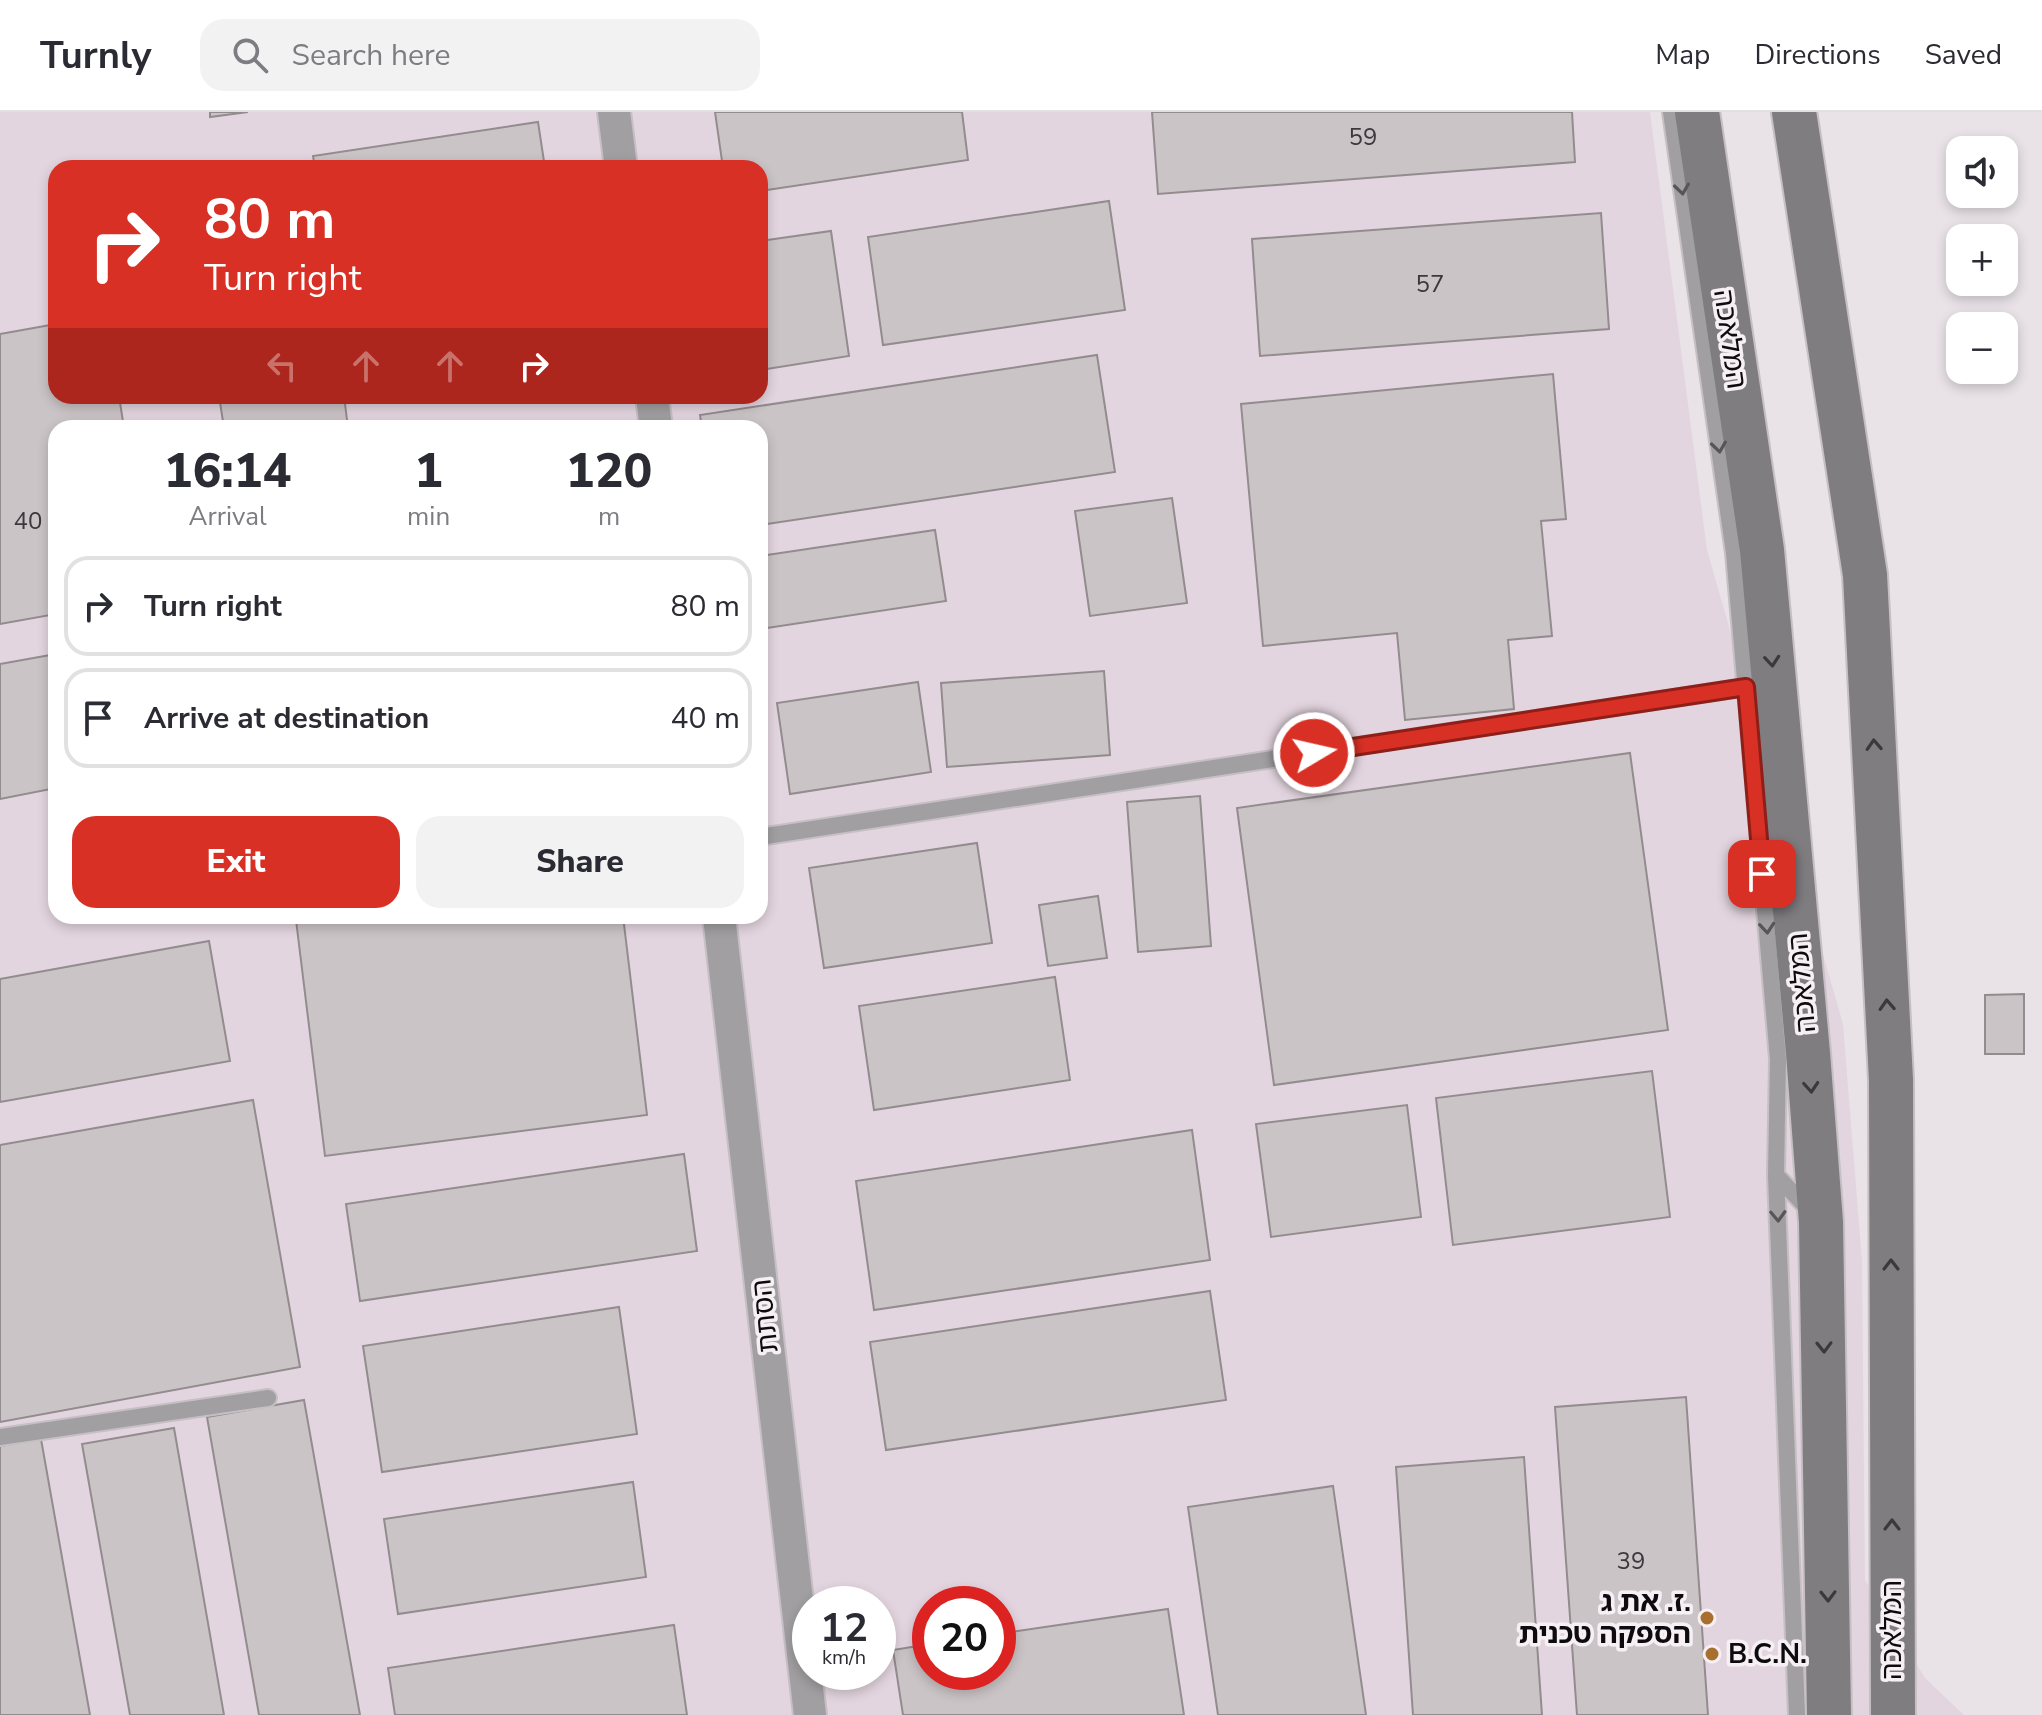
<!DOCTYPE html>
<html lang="en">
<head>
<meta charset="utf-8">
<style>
	:root { --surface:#fff; --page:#f2f2f3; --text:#2b2b33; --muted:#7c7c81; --line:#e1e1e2; --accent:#d93025 }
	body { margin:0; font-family:"Nunito Sans","Noto Sans Hebrew",sans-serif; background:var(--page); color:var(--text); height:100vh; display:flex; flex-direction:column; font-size:30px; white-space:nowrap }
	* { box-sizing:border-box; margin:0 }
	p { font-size:26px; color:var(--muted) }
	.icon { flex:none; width:44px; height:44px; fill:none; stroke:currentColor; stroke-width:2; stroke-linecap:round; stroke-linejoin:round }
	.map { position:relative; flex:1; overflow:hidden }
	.details { position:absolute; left:48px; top:308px; width:720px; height:504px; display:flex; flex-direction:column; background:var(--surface); border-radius:24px; box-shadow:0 4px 12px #0003 }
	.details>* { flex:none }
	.top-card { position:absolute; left:48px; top:48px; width:720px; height:244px; border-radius:24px; box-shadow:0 4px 12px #0003; background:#d93025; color:#fff; overflow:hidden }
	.fabs { position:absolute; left:1946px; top:24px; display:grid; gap:16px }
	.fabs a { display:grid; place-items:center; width:72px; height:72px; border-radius:16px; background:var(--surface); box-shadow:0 4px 12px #0003; font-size:40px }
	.speed { position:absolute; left:792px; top:1474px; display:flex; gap:16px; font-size:40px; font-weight:700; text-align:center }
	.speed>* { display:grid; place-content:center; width:104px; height:104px; border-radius:50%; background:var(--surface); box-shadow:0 4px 12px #0003; line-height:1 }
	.speed small { font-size:20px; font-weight:400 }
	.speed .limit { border:12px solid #d22; background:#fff; color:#111 }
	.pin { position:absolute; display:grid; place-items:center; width:68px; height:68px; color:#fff; margin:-34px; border-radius:16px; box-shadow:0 4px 12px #0006 }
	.me { position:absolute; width:88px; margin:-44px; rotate:81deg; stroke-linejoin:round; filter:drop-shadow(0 0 6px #0008) }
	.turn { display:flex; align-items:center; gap:28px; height:168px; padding:0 24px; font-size:36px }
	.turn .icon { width:104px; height:104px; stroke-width:2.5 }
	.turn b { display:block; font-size:56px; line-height:68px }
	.lanes { display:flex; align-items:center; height:76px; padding:0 24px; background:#0003; justify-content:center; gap:40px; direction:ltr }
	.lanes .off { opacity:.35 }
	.eta { display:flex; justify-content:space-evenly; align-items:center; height:136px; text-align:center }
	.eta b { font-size:48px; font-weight:800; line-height:56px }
	.primary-button { display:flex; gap:16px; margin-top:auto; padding:16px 24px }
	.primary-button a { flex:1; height:92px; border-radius:24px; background:var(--accent); color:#fff; font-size:32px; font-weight:800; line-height:92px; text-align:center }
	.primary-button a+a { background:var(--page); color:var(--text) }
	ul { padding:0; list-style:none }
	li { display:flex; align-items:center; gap:24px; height:100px; margin:0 16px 12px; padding:0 8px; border:4px solid var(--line); border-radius:24px }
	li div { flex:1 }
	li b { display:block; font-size:30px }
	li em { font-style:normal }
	header { display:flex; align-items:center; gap:48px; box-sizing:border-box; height:112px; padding:0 40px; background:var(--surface); border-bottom:2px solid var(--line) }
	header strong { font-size:38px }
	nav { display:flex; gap:44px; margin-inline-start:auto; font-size:28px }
	.search { width:560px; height:72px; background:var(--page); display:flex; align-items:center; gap:20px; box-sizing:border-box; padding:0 28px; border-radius:24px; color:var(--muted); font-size:30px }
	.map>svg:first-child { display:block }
	.built { fill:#e3d5df; fill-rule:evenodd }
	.building { fill:#cbc4c7; stroke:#938c8e; stroke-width:2 }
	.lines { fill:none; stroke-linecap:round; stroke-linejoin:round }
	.service-casing { stroke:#c6c0c4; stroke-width:20 }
	.minor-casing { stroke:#c6c0c4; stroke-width:36 }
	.secondary-casing { stroke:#c6c0c4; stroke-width:48 }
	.service { stroke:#a19fa1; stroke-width:16 }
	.minor { stroke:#a19fa1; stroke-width:32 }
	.secondary { stroke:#807d81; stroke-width:44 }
	.oneway { stroke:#575557 }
	.oneway2 { stroke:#3b393b }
	.route-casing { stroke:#8d1f18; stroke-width:20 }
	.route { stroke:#d93025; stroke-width:14 }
	.poi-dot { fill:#a96f2f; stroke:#f6f0f4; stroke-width:3 }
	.labels { text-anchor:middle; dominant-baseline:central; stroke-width:7; stroke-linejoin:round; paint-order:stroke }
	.number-label { font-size:24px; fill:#3c393c }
	.street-label { font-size:28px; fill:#0d0b0d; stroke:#f6f0f4 }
	.poi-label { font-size:28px; font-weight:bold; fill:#0d0b0d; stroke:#f6f0f4; text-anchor:end }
</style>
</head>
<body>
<header>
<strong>Turnly</strong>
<div class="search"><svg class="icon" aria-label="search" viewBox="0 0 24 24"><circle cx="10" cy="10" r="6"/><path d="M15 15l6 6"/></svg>Search here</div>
<nav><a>Map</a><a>Directions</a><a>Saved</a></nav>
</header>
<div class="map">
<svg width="2042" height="1603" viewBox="0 0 2042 1603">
	<rect width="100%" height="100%" fill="#e9e3e7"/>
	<path class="built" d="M 0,0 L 1650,0 L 1707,438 L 1843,912 L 1862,1149 L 1865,1468 L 1925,1566 L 1964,1603 L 0,1603 ZM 56,56 L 760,56 L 760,284 L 56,284 ZM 56,316 L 760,316 L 760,804 L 56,804 ZM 810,1492 L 878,1492 L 878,1560 L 810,1560 ZM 930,1492 L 998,1492 L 998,1560 L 930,1560 Z"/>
	<path class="building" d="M 210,0 L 248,0 L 210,5 Z
		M 715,0 L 962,0 L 968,48 L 760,79 L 760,56 L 723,56 Z
		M 1152,0 L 1572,0 L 1575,50 L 1158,82 Z
		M 538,10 L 545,56 L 315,56 L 313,44 Z
		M 1109,89 L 1125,198 L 883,233 L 868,125 Z
		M 1601,101 L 1609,217 L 1260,244 L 1252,127 Z
		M 831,119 L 849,244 L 760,258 L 760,129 Z
		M 56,212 L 56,284 L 119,284 L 124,316 L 56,316 L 56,502 L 0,512 L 0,222 Z
		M 1097,243 L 1115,360 L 760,413 L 760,316 L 702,316 L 700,303 Z
		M 1553,262 L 1566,407 L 1541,409 L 1552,524 L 1508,528 L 1514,597 L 1405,608 L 1397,521 L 1263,534 L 1241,292 Z
		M 219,284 L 344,284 L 348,316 L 224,316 Z
		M 1172,386 L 1187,491 L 1090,504 L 1075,399 Z
		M 935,418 L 946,489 L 760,517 L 760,444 Z
		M 56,542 L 56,676 L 0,687 L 0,552 Z
		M 1104,559 L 1110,643 L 947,655 L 941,571 Z
		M 918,570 L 931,660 L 790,682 L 777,591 Z
		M 1630,641 L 1668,918 L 1274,973 L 1237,696 Z
		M 1200,684 L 1211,834 L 1138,840 L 1127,690 Z
		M 977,731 L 992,831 L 824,856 L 809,756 Z
		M 1098,784 L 1107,846 L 1048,854 L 1039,793 Z
		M 331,804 L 623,804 L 647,1003 L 325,1044 L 296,808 Z
		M 209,829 L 230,949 L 0,990 L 0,867 Z
		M 1055,865 L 1070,968 L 874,998 L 859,894 Z
		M 2024,882 L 2024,942 L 1985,942 L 1985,883 Z
		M 1652,959 L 1670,1105 L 1453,1133 L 1436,986 Z
		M 253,988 L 300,1255 L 0,1310 L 0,1033 Z
		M 1407,993 L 1421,1105 L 1271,1125 L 1256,1012 Z
		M 1192,1018 L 1210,1148 L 874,1198 L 856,1069 Z
		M 684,1042 L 697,1139 L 360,1189 L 346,1092 Z
		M 1210,1179 L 1226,1288 L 886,1338 L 870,1230 Z
		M 619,1195 L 637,1322 L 382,1360 L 363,1234 Z
		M 1686,1285 L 1708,1603 L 1577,1603 L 1555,1295 Z
		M 304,1288 L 360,1603 L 259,1603 L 207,1305 Z
		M 174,1316 L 224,1603 L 130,1603 L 82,1332 Z
		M 41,1327 L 90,1603 L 0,1603 L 0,1334 Z
		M 1524,1345 L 1542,1603 L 1413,1603 L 1396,1355 Z
		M 633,1370 L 646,1465 L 398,1502 L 384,1407 Z
		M 1333,1374 L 1366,1603 L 1218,1603 L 1188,1395 Z
		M 1168,1497 L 1184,1603 L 903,1603 L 893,1538 L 930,1532 L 930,1560 L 998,1560 L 998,1522 Z
		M 674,1513 L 687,1603 L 395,1603 L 388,1556 Z"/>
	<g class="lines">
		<g class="service-casing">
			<path id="service" d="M 1671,0 L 1734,441 L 1778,947 L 1776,1063 L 1797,1603
				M 760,725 L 1746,575
				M 1776,1063 L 1811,1100
				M 0,1325 L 268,1286"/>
		</g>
		<g class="minor-casing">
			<path id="minor" d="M 614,0 L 621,56
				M 652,284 L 656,316
				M 719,804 L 810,1603"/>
		</g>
		<g class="secondary-casing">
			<path id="secondary" d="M 1697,0 L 1762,438 L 1808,941 L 1821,1110 L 1829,1603
				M 1794,0 L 1865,463 L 1891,968 L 1893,1603"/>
		</g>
		<use href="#service" class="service"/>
		<use href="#minor" class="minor"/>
		<use href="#secondary" class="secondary"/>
	</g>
	<defs><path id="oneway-chevron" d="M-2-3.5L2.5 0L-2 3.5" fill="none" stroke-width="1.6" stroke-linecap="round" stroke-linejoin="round" transform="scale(2)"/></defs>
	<g class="oneway">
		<use href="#oneway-chevron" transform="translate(1682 77) rotate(82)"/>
		<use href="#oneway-chevron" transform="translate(1719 335) rotate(82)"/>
		<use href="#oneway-chevron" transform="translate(1767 816) rotate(85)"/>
		<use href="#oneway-chevron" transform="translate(1778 1104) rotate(88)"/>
	</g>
	<g class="oneway2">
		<use href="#oneway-chevron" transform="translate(1772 549) rotate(85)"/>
		<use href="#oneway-chevron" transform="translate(1874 633) rotate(-93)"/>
		<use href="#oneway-chevron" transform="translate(1887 893) rotate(-93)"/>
		<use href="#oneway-chevron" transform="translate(1811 975) rotate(86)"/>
		<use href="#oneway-chevron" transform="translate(1891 1153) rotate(-90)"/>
		<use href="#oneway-chevron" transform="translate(1824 1235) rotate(89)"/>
		<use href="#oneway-chevron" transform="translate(1892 1413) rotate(-90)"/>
		<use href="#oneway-chevron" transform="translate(1828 1484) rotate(89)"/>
	</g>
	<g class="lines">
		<g class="route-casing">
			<path id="route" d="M 1314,641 L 1746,575 L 1762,762"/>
		</g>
		<use href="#route" class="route"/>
	</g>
	<g class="poi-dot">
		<circle cx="1707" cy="1506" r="8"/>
		<circle cx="1712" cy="1542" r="8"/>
	</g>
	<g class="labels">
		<g class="number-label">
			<text x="1363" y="25">59</text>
			<text x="1430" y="172">57</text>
			<text x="28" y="409">40</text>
			<text x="1631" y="1449">39</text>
		</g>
		<g class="street-label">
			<text transform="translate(1730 227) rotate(82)">המלאכה</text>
			<text transform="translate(1802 871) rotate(-95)">המלאכה</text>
			<text transform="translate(765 1204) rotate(-96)">הסתת</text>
			<text transform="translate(1892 1518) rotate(-90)">המלאכה</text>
		</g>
		<g class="poi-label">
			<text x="1691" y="1490">ז. את ג.<tspan x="1691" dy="32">הספקה טכנית</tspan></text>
			<text x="1728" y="1542" text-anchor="start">B.C.N.</text>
		</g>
	</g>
</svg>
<div class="fabs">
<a><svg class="icon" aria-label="sound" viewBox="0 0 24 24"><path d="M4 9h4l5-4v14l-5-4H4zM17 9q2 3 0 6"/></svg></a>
<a>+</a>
<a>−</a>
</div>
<div class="speed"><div>12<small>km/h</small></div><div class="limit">20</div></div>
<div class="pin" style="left:1762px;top:762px;background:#d93025"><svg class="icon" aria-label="arrive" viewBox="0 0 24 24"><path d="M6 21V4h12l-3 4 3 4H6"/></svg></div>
<svg class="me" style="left:1314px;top:641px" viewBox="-20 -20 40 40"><circle r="17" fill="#d93025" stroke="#fff" stroke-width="3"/><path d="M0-11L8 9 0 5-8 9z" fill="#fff"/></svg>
<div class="top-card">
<div class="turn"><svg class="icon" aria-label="right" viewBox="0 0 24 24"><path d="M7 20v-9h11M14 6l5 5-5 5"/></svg><div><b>80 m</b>Turn right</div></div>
<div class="lanes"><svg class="icon off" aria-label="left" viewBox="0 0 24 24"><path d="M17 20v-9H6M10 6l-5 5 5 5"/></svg><svg class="icon off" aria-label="ahead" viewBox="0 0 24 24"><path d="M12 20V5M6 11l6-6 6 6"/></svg><svg class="icon off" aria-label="ahead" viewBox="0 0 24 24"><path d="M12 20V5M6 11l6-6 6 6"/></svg><svg class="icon" aria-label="right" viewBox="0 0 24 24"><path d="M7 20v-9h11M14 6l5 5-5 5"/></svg></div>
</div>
<section class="details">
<div class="eta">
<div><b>16:14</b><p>Arrival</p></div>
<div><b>1</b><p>min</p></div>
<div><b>120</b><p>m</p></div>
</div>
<ul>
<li><svg class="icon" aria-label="right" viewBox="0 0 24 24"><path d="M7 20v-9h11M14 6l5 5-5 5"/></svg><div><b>Turn right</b></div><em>80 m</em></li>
<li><svg class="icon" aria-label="arrive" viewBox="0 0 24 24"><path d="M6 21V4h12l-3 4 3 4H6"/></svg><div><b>Arrive at destination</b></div><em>40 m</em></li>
</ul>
<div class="primary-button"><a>Exit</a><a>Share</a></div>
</section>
</div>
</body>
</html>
